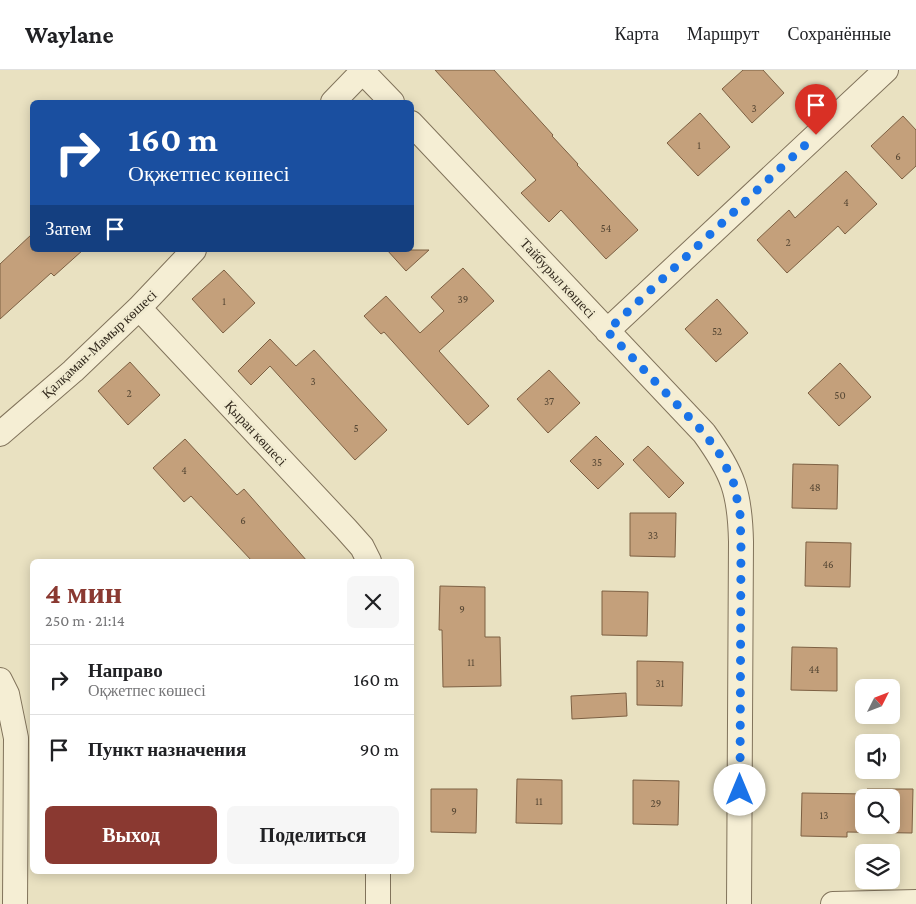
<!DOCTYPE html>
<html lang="ru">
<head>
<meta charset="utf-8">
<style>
	:root { --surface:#fff; --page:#f6f6f6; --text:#202124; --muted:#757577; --line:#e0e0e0; --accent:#8a3931 }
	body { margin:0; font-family:"Crimson Pro",serif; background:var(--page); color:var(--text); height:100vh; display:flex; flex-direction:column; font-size:19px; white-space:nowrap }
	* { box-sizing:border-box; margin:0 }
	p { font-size:16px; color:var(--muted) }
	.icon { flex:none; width:28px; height:28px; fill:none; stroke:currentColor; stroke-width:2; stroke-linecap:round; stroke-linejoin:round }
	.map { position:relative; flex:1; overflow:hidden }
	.side { position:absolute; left:30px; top:489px; width:384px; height:315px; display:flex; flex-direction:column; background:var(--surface); border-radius:8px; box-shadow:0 2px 12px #0003 }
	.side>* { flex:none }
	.hud { position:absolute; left:30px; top:30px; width:384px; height:152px; border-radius:8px; box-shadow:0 2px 12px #0003; background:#1a4fa0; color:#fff; overflow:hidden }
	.needle { width:32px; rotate:48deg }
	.controls { position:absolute; left:855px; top:609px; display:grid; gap:10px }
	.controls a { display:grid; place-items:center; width:45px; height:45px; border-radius:8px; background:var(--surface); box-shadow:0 2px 12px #0003; font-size:25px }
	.pin { position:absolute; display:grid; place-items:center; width:42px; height:42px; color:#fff; margin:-51px -21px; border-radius:50% 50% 50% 0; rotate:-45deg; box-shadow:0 0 5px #0007 }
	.pin .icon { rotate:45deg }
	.me { position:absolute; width:55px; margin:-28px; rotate:0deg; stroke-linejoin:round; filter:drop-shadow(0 0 4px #0008) }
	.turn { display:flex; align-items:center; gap:18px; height:105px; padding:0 15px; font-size:22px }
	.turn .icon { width:65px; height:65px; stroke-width:2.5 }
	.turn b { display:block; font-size:35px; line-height:42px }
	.then { display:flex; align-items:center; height:48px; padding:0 15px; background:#0003; gap:10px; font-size:19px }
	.round { display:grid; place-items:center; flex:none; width:52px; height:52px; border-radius:8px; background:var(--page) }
	.overview { display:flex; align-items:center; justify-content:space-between; height:85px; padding:0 15px }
	h1 { font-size:30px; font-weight:700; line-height:38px; color:var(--accent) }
	.primary-button { display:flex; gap:10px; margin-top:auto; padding:10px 15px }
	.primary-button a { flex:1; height:58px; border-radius:8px; background:var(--accent); color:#fff; font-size:20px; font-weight:700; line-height:58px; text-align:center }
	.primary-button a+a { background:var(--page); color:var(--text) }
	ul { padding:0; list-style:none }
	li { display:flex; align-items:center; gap:15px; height:70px; padding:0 15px; border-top:1px solid var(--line) }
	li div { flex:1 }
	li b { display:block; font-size:19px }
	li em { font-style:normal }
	header { display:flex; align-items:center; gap:30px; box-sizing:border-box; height:70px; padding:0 25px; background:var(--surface); border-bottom:1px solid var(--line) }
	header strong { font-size:24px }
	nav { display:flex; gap:28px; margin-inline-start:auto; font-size:18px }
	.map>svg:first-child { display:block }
	.building { fill:#c4a07b; stroke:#7d6043; fill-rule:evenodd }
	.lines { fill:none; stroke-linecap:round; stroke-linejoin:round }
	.street-casing { stroke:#81735b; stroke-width:26 }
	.street { stroke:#f5eed4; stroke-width:24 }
	.route { stroke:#1a73e8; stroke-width:9; stroke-dasharray:0 16.2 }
	.labels { text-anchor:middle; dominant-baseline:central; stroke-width:5; stroke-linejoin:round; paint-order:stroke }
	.number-label { font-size:11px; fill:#564734 }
	.street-label { font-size:14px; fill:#32291d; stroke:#f1ebd0 }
</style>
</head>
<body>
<header>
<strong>Waylane</strong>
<nav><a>Карта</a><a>Маршрут</a><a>Сохранённые</a></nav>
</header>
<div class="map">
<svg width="916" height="834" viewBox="0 0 916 834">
	<rect width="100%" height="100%" fill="#e9e1c1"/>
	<path class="building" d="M 435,0 L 494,0 L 553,65 L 552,66 L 578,94 L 577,95 L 638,160 L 606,189 L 561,140 L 549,152 L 521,123 L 536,110 Z
		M 743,0 L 763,0 L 784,23 L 752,53 L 722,19 Z
		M 700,43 L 730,77 L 698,106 L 667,73 Z
		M 903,46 L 916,60 L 916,96 L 902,109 L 871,76 Z
		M 846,101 L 877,134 L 845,164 L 838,156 L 787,203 L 757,170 L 789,140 L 795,148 Z
		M 32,164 L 32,180 L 83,180 L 54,206 L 51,203 L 0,249 L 0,194 Z
		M 387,180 L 429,180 L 406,201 Z
		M 463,198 L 494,231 L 439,281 L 489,336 L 468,355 L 384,262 L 381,264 L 364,246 L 386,226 L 420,263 L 444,241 L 431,227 Z
		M 224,200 L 255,233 L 223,263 L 192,229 Z
		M 717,229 L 748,263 L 716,292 L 685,259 Z
		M 270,269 L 296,296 L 314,280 L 387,360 L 355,390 L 270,296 L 251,315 L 238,301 Z
		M 130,292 L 160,325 L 128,355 L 98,321 Z
		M 840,293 L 871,327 L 839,356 L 808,323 Z
		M 549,300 L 580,333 L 548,363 L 517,329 Z
		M 596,366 L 624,394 L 598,419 L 570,391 Z
		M 185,369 L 237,425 L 244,419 L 307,491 L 252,491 L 191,426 L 184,432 L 153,398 Z
		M 648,376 L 684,413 L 669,428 L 633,390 Z
		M 793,394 L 838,395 L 837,439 L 792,438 Z
		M 630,443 L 676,443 L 675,487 L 630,486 Z
		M 806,472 L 851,473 L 850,517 L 805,516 Z
		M 440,516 L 485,517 L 485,567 L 500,567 L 501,616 L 443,617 L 442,560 L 439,560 Z
		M 602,521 L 648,522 L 647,566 L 602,565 Z
		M 792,577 L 837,578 L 837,621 L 791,620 Z
		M 637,591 L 683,592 L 682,636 L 637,635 Z
		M 626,623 L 627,646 L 572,649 L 571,626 Z
		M 517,709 L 562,710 L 562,754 L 516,753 Z
		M 633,710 L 679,711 L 678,755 L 633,754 Z
		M 431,719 L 477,719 L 476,763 L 431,762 Z
		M 867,719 L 913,719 L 912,763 L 847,762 L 847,767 L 801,766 L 802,723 L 867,724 ZM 864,728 L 891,728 L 891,755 L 864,755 Z"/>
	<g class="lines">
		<g class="street-casing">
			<path id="street" d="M 361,0 L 392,32
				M 333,32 L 364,0
				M 411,53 L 704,363 C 733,403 740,422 741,472 L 739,834
				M 139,238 L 346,459 L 362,477 L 369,491
				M 607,261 L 886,0
				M 0,364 L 73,301 L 139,238 L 194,180
				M 0,610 L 7,624 L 16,668 L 15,834
				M 378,801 L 378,834
				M 833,834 L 916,832"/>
		</g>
		<use href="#street" class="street"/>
	</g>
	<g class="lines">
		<path class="route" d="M 740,720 L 741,472 L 740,444 L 734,414 L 721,386 L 704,363 L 607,261 L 816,65"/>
	</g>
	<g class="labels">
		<g class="number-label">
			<text x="754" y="38">3</text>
			<text x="699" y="75">1</text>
			<text x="898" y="86">6</text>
			<text x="846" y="132">4</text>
			<text x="606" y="158">54</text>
			<text x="788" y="172">2</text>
			<text x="463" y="229">39</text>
			<text x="224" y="231">1</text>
			<text x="717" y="261">52</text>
			<text x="313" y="311">3</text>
			<text x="129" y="323">2</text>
			<text x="840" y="325">50</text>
			<text x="549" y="331">37</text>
			<text x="356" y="358">5</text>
			<text x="597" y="392">35</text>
			<text x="184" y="400">4</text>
			<text x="815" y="417">48</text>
			<text x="243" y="450">6</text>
			<text x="653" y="465">33</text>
			<text x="828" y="494">46</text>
			<text x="462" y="539">9</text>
			<text x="471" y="592">11</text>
			<text x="814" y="599">44</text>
			<text x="660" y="613">31</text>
			<text x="539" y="731">11</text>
			<text x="656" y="733">29</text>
			<text x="454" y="741">9</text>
			<text x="824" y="745">13</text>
		</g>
		<g class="street-label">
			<text transform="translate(558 208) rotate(47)">Тайбурыл көшесі</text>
			<text transform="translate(99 274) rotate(-43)">Қалқаман-Мамыр көшесі</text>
			<text transform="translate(256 363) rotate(47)">Қыран көшесі</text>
		</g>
	</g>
</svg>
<div class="controls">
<a><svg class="needle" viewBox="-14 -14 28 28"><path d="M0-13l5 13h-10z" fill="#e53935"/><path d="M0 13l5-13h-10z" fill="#757577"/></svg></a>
<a><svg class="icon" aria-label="sound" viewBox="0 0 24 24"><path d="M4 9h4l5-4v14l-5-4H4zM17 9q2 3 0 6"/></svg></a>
<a><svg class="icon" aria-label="search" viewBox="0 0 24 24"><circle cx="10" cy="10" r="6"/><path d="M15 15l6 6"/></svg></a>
<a><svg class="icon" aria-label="layers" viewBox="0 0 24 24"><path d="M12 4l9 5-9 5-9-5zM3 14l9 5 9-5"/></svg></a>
</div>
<div class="pin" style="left:816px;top:65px;background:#d93025"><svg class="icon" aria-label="arrive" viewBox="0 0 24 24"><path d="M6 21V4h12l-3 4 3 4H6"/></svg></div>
<svg class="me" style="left:740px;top:720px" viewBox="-20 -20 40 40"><circle r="19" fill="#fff"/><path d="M0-13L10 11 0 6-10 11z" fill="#1a73e8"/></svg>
<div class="hud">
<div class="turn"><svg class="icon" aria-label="right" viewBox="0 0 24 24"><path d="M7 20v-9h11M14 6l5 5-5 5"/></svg><div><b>160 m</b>Оқжетпес көшесі</div></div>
<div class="then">Затем<svg class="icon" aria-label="arrive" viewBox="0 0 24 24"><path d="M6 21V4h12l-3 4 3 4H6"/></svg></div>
</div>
<section class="side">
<div class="overview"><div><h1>4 мин</h1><p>250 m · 21:14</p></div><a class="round"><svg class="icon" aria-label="close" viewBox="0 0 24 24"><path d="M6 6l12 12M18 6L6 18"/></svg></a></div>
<ul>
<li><svg class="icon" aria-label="right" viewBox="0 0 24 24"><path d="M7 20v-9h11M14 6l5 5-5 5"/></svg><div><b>Направо</b><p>Оқжетпес көшесі</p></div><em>160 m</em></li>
<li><svg class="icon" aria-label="arrive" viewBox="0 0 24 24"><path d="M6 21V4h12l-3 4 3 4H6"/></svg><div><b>Пункт назначения</b></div><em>90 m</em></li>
</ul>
<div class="primary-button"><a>Выход</a><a>Поделиться</a></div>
</section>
</div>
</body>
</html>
